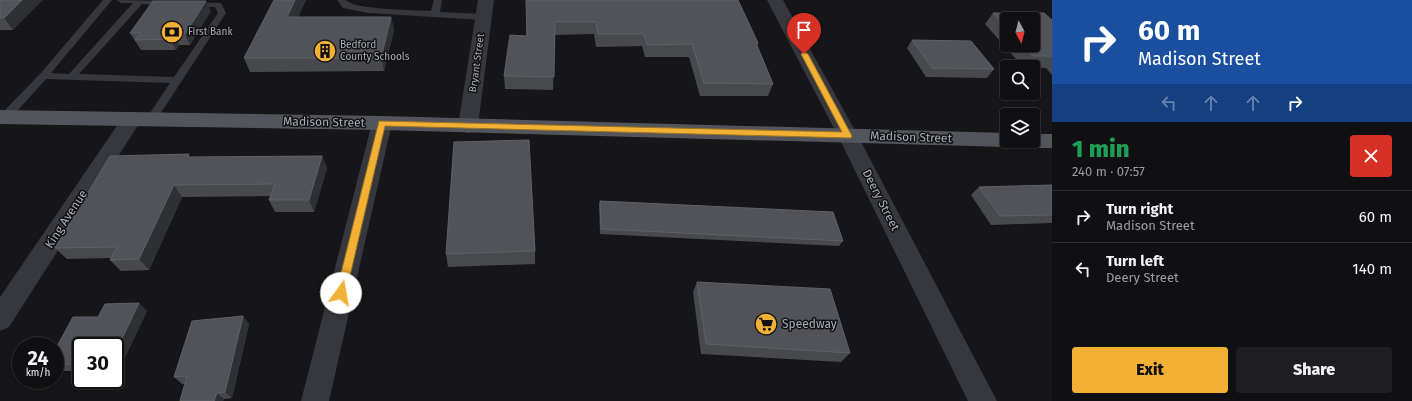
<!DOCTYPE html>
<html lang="en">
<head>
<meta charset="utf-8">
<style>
	:root { --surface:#101012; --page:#1e1e20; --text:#f1f3f6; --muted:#9c9d9f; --line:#303032; --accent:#f2b134 }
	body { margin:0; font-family:"Fira Sans",sans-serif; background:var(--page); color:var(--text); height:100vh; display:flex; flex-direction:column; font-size:15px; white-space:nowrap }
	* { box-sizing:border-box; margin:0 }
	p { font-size:13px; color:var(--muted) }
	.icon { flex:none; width:22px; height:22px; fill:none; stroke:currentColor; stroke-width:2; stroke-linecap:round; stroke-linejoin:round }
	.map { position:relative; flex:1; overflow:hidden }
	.sheet { display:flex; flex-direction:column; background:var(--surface); width:360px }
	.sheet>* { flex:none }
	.guide { background:#1a4fa0; color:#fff; overflow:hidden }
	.needle { width:26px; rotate:173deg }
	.buttons { position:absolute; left:1000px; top:12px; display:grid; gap:8px }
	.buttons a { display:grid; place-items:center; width:40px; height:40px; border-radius:4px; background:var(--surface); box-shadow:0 1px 3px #0004,0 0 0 1px var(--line); font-size:20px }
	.speed { position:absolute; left:12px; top:337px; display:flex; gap:8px; font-size:20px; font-weight:700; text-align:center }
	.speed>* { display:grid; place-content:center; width:52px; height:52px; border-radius:50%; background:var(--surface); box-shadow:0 1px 3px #0004,0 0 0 1px var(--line); line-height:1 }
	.speed small { font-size:10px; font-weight:400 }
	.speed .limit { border:2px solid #111; border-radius:6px; background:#fff; color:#111 }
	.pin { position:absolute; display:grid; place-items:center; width:34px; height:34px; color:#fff; margin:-41px -17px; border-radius:50% 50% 50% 0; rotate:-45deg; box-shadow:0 0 4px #0007 }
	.pin .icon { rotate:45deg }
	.me { position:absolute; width:44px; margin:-22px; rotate:13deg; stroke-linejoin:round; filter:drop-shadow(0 0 3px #0008) }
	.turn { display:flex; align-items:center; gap:14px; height:84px; padding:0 20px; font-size:18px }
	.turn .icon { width:52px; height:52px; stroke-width:2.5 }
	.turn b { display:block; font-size:28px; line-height:34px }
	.lanes { display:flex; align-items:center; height:38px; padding:0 20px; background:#0003; justify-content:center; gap:20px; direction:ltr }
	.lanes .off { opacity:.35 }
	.round { display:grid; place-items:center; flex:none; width:42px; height:42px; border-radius:4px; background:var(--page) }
	.summary { display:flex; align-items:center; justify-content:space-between; height:68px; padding:0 20px }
	h1 { font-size:24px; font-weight:800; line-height:30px; color:#1e9e55 }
	.cta { display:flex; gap:8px; margin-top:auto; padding:8px 20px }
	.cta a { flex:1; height:46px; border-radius:4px; background:var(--accent); color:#111; font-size:16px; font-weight:800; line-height:46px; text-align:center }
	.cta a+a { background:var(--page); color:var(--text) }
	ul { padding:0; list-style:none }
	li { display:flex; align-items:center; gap:12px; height:52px; padding:0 20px; border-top:1px solid var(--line) }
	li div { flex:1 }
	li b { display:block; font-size:15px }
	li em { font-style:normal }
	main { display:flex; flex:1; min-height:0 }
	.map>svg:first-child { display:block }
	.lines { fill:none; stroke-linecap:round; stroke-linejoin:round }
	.service { fill:#37383d; fill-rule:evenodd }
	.minor { fill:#37383d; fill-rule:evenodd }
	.primary { fill:#53555c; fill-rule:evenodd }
	.wall { fill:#47494d; fill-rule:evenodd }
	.shaded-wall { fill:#2f3033 }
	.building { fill:#525359; stroke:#5f6168 }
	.route { fill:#f2b134; stroke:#9d7322 }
	.labels { text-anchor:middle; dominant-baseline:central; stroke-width:3; stroke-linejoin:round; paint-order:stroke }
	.far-poi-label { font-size:10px; fill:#a8adb8; stroke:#111113; text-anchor:start }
	.far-street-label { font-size:10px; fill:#a8adb8; stroke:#111113 }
	.street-label { font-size:12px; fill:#a8adb8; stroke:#111113 }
	.poi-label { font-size:12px; fill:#a8adb8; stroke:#111113; text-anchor:start }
</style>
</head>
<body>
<main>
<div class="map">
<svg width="1052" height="401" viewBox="0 0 1052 401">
	<rect width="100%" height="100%" fill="#161618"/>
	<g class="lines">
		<path class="service" d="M 103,0 L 112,0 L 51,73 L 69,74 L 133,3 L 121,3 L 117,0 L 172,1 L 173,3 L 169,6 L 142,4 L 79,74 L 174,77 L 218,13 L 215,7 L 191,7 L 188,6 L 187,4 L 188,2 L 221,3 L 226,13 L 155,122 L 147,122 L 146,119 L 170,83 L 46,79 L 9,120 L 1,120 L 0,117 L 1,114 L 40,74 Z
			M 337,0 L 346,0 C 354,10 415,10 431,11 L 434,0 L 442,0 L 440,12 L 483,14 L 487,17 L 483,20 L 368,13 L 343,8 Z"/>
		<path class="minor" d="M 478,0 L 494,0 L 478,126 L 475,131 L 468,133 L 461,131 L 458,126 Z
			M 767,0 L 783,0 L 858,136 L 997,401 L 968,401 L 838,136 Z
			M 132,112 L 139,114 L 142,119 L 9,327 L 0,331 L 0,297 L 125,114 Z
			M 382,116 L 389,118 L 392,123 L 329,401 L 301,401 L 372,123 L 375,118 Z"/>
		<path class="primary" d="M 0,110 L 382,116 L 1007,133 L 1007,141 L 1016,141 L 1014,145 L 1007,147 L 382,130 L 0,124 Z
			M 1033,134 L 1052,134 L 1052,148 L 1033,148 L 1026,146 L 1023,141 L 1033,141 Z"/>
	</g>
	<path class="wall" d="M 0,0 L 13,30 L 0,30 Z
		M 274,0 L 306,0 L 298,17 L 391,17 L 394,30 L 384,71 L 250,72 L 244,58 Z
		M 526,0 L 758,43 L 757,46 L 773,84 L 768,96 L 700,96 L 689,57 L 645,57 L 642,46 L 596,47 L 594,34 L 555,35 L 553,90 L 505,89 L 504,76 L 526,36 Z
		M 211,11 L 190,45 L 179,45 L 176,50 L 141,50 L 130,33 Z
		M 993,13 L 1052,20 L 1052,75 L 1046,68 L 1023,67 L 985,24 ZM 1007,19 L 1033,45 L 1007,45 Z
		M 912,40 L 994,69 L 987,78 L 926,77 L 907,48 Z
		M 322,156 L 327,168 L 314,212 L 275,212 L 269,200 L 271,196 L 182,197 L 149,270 L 121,271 L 110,260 L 111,258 L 67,259 L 55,248 L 191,157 Z
		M 1052,185 L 1052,223 L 991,225 L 971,195 L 979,187 Z
		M 600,201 L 843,241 L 839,246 L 600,234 L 599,205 Z
		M 535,251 L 535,264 L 448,267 L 446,254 Z
		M 697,282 L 850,353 L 841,362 L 701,354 L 693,292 Z
		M 147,311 L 119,370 L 115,370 L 115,346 L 81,346 L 81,371 L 58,371 L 55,369 L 55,350 L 98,317 Z
		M 243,316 L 249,324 L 232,398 L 224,399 L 223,401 L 180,401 L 185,384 L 182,384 L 174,377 Z"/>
	<path class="shaded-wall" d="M 22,0 L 43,0 L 13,30 L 4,18 Z
		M 295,0 L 306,0 L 292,31 L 287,17 Z
		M 206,1 L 211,11 L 190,45 L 185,34 Z
		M 391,17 L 394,30 L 384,71 L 381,58 Z
		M 173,34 L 179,45 L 176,50 L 170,39 Z
		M 322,156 L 327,168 L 314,212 L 309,200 Z
		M 174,185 L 182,197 L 149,270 L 139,259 Z
		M 139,303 L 147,311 L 119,370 L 115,367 L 115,353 Z
		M 243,316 L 249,324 L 232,398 L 225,392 Z
		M 217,393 L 224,399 L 223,401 L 214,401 Z"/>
	<path class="building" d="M 0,0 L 22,0 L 4,18 L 0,18 Z
		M 274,0 L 295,0 L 287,17 L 391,17 L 381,58 L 244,58 Z
		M 526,0 L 738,0 L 758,43 L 756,43 L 773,84 L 704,83 L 692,44 L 647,45 L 644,34 L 598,34 L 596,22 L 555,22 L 554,77 L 504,76 L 510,35 L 527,36 Z
		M 153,1 L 206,1 L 185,34 L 173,34 L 170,39 L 135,40 L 140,33 L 130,33 Z
		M 993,13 L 1044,13 L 1052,20 L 1052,56 L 1033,56 L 1023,45 L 1033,45 L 1033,19 L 1007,19 L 1007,28 Z
		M 912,40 L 971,41 L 994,69 L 932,68 Z
		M 529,140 L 535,251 L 446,254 L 454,142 Z
		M 189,154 L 188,157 L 322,156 L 309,200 L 269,200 L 275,184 L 174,185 L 139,259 L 110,260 L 117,247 L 55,248 L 110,156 Z
		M 1052,185 L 1052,215 L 1000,216 L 979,187 Z
		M 600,201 L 833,212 L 843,241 L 601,229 Z
		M 697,282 L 830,289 L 850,353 L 706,344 Z
		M 139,303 L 115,353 L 115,346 L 81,346 L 81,364 L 55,364 L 55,350 L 73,317 L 98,317 L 105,304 Z
		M 243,316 L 225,392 L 217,393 L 214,401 L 180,401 L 187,376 L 174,377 L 192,321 Z"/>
	<path class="route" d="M 804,52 L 808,54 L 852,136 L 851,138 L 385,126 L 346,293 L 345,296 L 341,297 L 337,296 L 336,293 L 379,121 L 842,132 L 801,54 Z"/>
	<defs>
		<g id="bank-disc" transform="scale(1.15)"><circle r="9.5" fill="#f2b134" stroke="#111113"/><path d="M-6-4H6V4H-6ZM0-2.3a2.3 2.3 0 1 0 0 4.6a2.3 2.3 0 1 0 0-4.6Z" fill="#111"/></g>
		<g id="building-disc" transform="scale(1.15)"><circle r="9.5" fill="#f2b134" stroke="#111113"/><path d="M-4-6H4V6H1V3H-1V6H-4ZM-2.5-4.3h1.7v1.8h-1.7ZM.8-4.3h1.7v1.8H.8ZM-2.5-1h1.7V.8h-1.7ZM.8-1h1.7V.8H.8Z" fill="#111"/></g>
		<g id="supermarket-disc" transform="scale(1.15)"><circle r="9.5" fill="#f2b134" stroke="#111113"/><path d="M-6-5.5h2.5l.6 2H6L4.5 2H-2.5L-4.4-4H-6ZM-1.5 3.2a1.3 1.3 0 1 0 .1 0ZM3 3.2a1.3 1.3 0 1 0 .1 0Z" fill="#111"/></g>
	</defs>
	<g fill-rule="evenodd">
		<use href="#bank-disc" x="172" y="32"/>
		<use href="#building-disc" x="325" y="51"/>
		<use href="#supermarket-disc" x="766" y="324"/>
	</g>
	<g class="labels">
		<g class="far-poi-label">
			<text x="188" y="32">First Bank</text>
			<text x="340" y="45">Bedford<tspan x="340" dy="12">County Schools</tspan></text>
		</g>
		<g class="far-street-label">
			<text transform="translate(477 63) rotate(-82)">Bryant Street</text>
		</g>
		<g class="street-label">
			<text transform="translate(324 122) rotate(1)">Madison Street</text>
			<text transform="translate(911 137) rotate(2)">Madison Street</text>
			<text transform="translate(881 200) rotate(63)">Deery Street</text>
			<text transform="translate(66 219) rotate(-57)">King Avenue</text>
		</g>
		<g class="poi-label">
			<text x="782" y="324">Speedway</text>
		</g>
	</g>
</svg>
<div class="buttons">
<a><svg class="needle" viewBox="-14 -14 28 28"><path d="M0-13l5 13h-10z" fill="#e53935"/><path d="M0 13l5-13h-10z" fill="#9c9d9f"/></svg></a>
<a><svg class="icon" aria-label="search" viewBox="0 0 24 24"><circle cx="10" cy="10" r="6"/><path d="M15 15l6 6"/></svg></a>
<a><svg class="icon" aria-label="layers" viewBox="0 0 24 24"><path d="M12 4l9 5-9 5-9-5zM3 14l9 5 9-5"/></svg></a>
</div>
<div class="speed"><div>24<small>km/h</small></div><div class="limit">30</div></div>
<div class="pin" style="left:804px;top:54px;background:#d93025"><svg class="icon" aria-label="arrive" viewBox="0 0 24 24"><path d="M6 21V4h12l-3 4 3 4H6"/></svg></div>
<svg class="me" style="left:341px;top:293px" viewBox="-20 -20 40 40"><circle r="19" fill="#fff"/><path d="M0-13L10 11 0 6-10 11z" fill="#f2b134"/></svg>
</div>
<section class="sheet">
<div class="guide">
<div class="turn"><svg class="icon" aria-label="right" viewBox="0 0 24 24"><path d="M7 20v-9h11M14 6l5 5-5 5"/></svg><div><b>60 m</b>Madison Street</div></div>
<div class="lanes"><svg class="icon off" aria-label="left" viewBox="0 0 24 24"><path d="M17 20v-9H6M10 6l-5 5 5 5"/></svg><svg class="icon off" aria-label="ahead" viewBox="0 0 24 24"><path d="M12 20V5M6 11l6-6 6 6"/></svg><svg class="icon off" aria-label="ahead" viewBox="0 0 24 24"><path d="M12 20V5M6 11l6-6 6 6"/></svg><svg class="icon" aria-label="right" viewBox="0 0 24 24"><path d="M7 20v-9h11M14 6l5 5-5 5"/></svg></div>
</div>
<div class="summary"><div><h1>1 min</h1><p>240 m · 07:57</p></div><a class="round" style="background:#d93025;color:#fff"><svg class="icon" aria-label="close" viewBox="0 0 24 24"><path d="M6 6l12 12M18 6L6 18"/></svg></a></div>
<ul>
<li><svg class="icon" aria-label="right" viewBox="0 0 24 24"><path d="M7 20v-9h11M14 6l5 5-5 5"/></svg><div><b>Turn right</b><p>Madison Street</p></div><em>60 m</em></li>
<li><svg class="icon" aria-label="left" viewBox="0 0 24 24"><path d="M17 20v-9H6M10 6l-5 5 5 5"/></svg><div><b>Turn left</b><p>Deery Street</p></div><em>140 m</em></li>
</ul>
<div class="cta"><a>Exit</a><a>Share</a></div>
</section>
</main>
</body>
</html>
